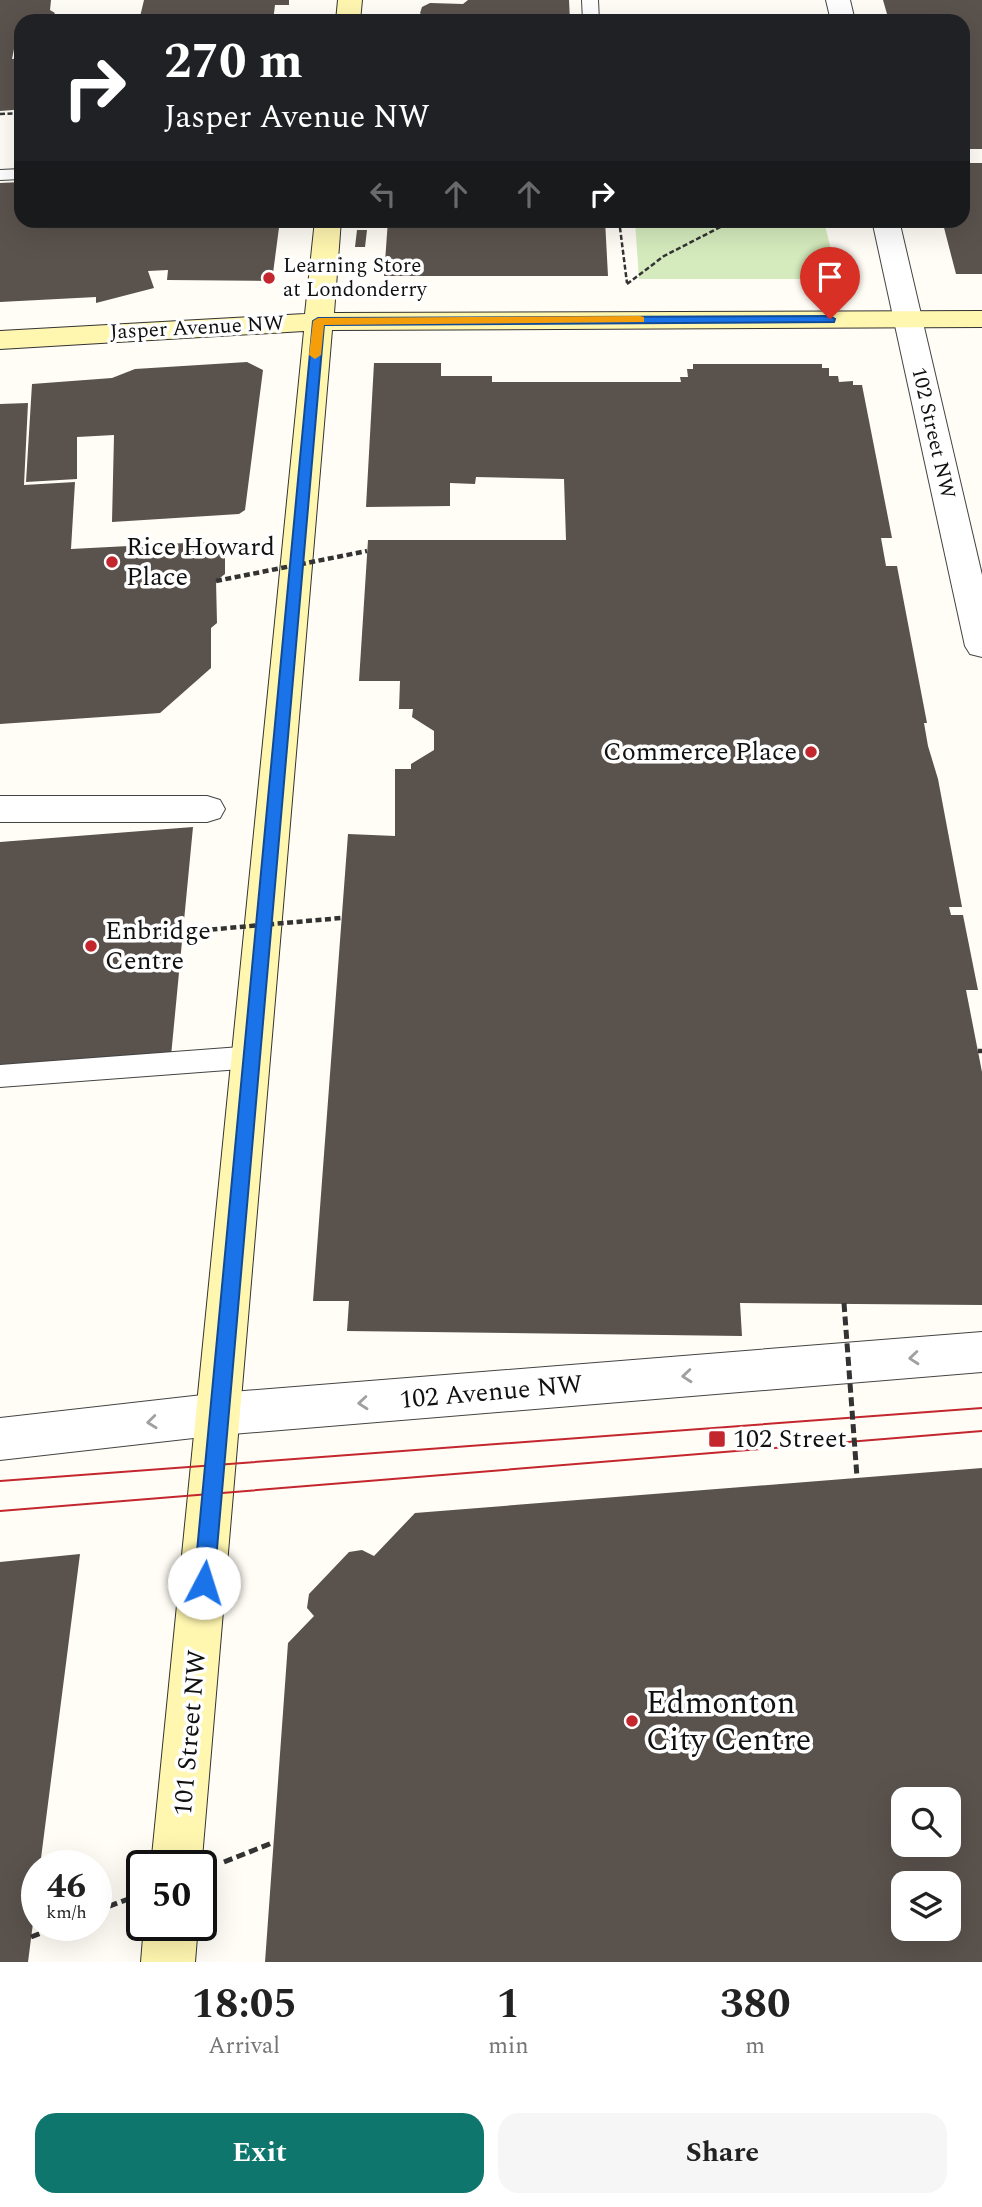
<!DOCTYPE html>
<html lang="en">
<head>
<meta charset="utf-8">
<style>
	:root { --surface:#fff; --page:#f6f6f6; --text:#222; --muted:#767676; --accent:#0f766e }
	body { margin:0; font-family:Spectral,serif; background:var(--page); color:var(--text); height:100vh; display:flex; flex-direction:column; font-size:26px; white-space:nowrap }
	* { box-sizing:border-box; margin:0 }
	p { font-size:23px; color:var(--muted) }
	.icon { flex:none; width:38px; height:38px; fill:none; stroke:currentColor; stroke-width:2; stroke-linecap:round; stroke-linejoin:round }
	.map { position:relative; height:1962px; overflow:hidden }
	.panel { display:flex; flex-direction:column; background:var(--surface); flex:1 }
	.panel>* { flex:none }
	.hud { position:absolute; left:14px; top:14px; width:956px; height:214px; border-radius:21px; box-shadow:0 7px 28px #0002; background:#202124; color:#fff; overflow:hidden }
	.buttons { position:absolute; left:891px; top:1787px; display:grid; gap:14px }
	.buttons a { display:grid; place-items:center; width:70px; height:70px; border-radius:14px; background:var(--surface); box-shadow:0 7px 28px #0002; font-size:35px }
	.speed { position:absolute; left:21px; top:1850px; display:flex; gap:14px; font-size:35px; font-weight:700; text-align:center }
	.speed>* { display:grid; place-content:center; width:91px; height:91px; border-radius:50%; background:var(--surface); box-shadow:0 7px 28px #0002; line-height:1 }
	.speed small { font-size:18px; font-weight:400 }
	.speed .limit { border:4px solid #111; border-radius:10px; background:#fff; color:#111 }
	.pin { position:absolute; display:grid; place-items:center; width:60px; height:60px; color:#fff; margin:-72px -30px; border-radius:50% 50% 50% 0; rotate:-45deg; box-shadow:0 0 7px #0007 }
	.pin .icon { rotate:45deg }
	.me { position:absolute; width:77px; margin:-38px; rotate:5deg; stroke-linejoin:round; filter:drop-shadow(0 0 5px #0008) }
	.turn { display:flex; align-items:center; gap:24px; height:147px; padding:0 35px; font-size:32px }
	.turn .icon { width:91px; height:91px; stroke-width:2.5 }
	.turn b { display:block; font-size:49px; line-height:60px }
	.lanes { display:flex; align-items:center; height:66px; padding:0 35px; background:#0003; justify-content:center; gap:35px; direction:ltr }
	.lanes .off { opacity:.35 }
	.eta { display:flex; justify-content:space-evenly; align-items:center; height:119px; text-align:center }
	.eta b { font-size:42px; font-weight:700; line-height:49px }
	.cta { display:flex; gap:14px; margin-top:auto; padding:14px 35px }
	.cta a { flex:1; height:80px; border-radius:21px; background:var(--accent); color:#fff; font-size:28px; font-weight:700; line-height:80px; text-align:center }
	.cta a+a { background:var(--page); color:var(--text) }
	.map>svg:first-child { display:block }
	.green { fill:#d5ebbd }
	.building { fill:#5a524d; fill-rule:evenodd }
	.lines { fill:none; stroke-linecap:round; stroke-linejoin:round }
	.lane-casing { stroke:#444; stroke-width:2 }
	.street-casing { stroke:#444; stroke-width:2 }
	.secondary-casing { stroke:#333; stroke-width:2 }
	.path-far2 { stroke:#333; stroke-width:2.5; stroke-dasharray:5 2.5; stroke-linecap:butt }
	.path-far1 { stroke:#333; stroke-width:4.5; stroke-dasharray:6 3.5; stroke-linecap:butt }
	.path { stroke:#333; stroke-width:5; stroke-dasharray:9 4.5; stroke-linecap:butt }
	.lane { fill:#fff; fill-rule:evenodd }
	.street { fill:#fff; fill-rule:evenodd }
	.secondary { fill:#fff6b0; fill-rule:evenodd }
	.tram { stroke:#c4262e; stroke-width:2 }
	.path-bridge-far1 { stroke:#333; stroke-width:4.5; stroke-dasharray:6 3.5; stroke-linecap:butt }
	.path-bridge { stroke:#333; stroke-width:5; stroke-dasharray:9 4.5; stroke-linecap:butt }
	.oneway { stroke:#a0a0a0 }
	.route { fill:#1a73e8; stroke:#114b97; stroke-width:2 }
	.slow { fill:#f59e0b }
	.poi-dot { fill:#c4262e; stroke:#fff; stroke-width:2.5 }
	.labels { text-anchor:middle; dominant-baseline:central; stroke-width:7; stroke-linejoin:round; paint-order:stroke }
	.far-poi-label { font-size:21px; fill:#111; stroke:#fff; text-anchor:start }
	.far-street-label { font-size:21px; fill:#111; stroke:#fff }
	.poi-label { font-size:26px; fill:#111; stroke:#fff; text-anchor:start }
	.street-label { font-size:26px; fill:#111; stroke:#fff }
	.near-poi-label { font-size:32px; fill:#111; stroke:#fff; text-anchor:start }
</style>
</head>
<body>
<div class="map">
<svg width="982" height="1962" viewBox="0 0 982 1962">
	<rect width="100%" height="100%" fill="#fffdf5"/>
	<path class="green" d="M 635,221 L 824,221 L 838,279 L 639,279 Z"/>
	<path class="building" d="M 0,0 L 51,0 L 50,10 L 55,13 L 49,21 L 21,21 L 21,39 L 16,39 L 12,59 L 21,58 L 21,107 L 13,110 L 0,111 Z
		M 144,0 L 289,0 L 289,5 L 275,5 L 273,21 L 139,21 Z
		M 468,0 L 569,0 L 570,21 L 427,21 L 420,13 L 422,7 L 430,3 L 463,4 Z
		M 883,0 L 982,0 L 982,149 L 962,149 L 962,21 L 889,21 Z
		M 962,163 L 982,163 L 982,274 L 956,274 L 942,220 L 962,220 Z
		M 21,182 L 21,220 L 280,220 L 272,281 L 167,280 L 168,270 L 148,271 L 154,288 L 96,303 L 96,297 L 0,302 L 0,183 Z
		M 388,220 L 605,220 L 608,276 L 384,276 Z
		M 357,230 L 367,230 L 365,247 L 355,247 Z
		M 247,362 L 263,370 L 245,510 L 239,514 L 112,522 L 114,435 L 77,437 L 77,479 L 26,482 L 32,384 L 112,378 L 135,369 Z
		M 374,363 L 441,363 L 441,376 L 492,376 L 492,382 L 681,382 L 680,377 L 688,377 L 687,369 L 693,369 L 693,364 L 822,364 L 822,368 L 829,368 L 829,376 L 838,376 L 839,382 L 853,381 L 853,385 L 862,385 L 892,538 L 881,538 L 886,566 L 897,566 L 927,723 L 924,723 L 928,746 L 938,779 L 962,907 L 949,907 L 951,915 L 963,915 L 978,990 L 966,990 L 982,1072 L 982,1305 L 740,1303 L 742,1336 L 347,1331 L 349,1301 L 313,1301 L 348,834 L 395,836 L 395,769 L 411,769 L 411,764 L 434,750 L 434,731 L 412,717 L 413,709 L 399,709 L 400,681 L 359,681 L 368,540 L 566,540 L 564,479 L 476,477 L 475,484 L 450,483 L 450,506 L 366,507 Z
		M 28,403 L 24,485 L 75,482 L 71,549 L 225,541 L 225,574 L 216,581 L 217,623 L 211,628 L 211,668 L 160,713 L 0,724 L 0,404 Z
		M 193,827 L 171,1056 L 0,1069 L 0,842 Z
		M 982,1468 L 982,1962 L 265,1962 L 288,1643 L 314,1616 L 307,1608 L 309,1594 L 349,1552 L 362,1550 L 374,1556 L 415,1513 ZM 903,1799 L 948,1799 L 948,1844 L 903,1844 ZM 903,1883 L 948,1883 L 948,1928 L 903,1928 Z
		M 80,1554 L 40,1866 L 37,1866 L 37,1892 L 28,1962 L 0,1962 L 0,1562 Z"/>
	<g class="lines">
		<g class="lane-casing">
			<path id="lane" d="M 582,0 L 598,0 L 599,21 L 583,21 Z
				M 21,169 L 21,179 L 0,180 L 0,170 Z
				M 254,1046 L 264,1049 L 268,1057 L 264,1065 L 254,1068 L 0,1087 L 0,1065 Z"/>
		</g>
		<g class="street-casing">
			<path id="street" d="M 826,0 L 850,0 L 855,21 L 831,21 Z
				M 872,220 L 899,220 L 982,575 L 982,657 L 970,654 L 965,646 Z
				M 0,796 L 207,796 L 220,800 L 225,809 L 220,818 L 207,822 L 0,822 Z
				M 982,1332 L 982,1372 L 220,1435 L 0,1460 L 0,1418 L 220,1393 Z"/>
		</g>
		<g class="secondary-casing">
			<path id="secondary" d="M 338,0 L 362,0 L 360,21 L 336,21 Z
				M 315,220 L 341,220 L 334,313 L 982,311 L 982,327 L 332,330 L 201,1870 L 201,1866 L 151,1866 L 304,331 L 0,349 L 0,331 L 305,314 Z
				M 144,1925 L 198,1925 L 195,1962 L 141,1962 Z"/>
		</g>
		<path class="path-far2" d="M 0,114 L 21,113
			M 619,220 L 627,283
			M 627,284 L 664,256 L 734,220"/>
		<path class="path-far1" d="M 978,1051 L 982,1051"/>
		<path class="path" d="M 224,1862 L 272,1843
			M 96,1911 L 142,1894
			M 31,1937 L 62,1925"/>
		<use href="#lane" class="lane"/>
		<use href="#street" class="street"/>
		<use href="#secondary" class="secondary"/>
		<path class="tram" d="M 0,1481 L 982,1408
			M 0,1511 L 982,1431"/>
		<path class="path-bridge-far1" d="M 216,581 L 367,551
			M 183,932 L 341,918"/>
		<path class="path-bridge" d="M 844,1303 L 857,1477"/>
	</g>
	<defs><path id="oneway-chevron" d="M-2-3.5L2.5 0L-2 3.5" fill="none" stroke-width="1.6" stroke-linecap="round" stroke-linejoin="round" transform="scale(1.75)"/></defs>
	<g class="oneway">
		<use href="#oneway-chevron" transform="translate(914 1358) rotate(175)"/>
		<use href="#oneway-chevron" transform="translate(687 1376) rotate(175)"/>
		<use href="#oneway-chevron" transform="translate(363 1403) rotate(175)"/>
		<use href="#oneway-chevron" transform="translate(152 1422) rotate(174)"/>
	</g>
	<path class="route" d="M 830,316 L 835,319 L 834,322 L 324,325 L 214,1583 L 211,1589 L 204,1592 L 197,1589 L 194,1583 L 313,321 L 318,318 Z"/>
	<path class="slow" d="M 640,316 L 644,317 L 644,322 L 324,325 L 321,355 L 315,359 L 309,355 L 313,321 L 318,318 Z"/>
	<g class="poi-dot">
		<circle cx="269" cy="278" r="7"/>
		<circle cx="112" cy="562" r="7"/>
		<circle cx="811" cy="752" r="7"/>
		<circle cx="91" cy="946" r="7"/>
		<rect x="708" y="1430" width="18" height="18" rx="3.5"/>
		<circle cx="632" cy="1721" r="7"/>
	</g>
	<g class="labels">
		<g class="far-poi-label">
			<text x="283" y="266">Learning Store<tspan x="283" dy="24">at Londonderry</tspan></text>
		</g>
		<g class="far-street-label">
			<text transform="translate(197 328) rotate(-3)">Jasper Avenue NW</text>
			<text transform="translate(933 433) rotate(77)">102 Street NW</text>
		</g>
		<g class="poi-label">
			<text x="126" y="547">Rice Howard<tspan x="126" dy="30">Place</tspan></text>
			<text x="797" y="752" text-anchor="end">Commerce Place</text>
			<text x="105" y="931">Enbridge<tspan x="105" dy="30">Centre</tspan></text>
			<text x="733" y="1439">102 Street</text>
		</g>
		<g class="street-label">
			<text transform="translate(491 1392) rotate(-5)">102 Avenue NW</text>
			<text transform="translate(190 1733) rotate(-85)">101 Street NW</text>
		</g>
		<g class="near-poi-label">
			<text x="646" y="1703">Edmonton<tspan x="646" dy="37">City Centre</tspan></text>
		</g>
	</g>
</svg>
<div class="buttons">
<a><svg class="icon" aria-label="search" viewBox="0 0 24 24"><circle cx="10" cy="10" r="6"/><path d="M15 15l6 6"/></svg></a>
<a><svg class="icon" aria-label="layers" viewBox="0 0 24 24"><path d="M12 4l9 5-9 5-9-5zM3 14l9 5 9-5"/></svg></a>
</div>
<div class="speed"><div>46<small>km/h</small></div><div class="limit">50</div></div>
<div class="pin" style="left:830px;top:319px;background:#d93025"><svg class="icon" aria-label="arrive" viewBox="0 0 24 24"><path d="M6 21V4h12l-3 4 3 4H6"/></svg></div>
<svg class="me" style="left:204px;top:1583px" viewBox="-20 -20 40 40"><circle r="19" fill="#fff"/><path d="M0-13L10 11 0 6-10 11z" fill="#1a73e8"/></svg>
<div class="hud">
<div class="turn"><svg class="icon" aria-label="right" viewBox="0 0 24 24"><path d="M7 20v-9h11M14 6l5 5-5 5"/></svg><div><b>270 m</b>Jasper Avenue NW</div></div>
<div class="lanes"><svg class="icon off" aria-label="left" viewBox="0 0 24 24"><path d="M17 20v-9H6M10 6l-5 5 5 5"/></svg><svg class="icon off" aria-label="ahead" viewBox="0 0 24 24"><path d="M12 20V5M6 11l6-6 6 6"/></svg><svg class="icon off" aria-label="ahead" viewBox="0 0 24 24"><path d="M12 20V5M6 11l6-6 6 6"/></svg><svg class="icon" aria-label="right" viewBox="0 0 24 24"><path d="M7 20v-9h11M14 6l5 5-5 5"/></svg></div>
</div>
</div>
<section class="panel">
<div class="eta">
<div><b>18:05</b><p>Arrival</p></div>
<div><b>1</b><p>min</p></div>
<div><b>380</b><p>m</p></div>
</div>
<div class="cta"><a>Exit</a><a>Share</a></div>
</section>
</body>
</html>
